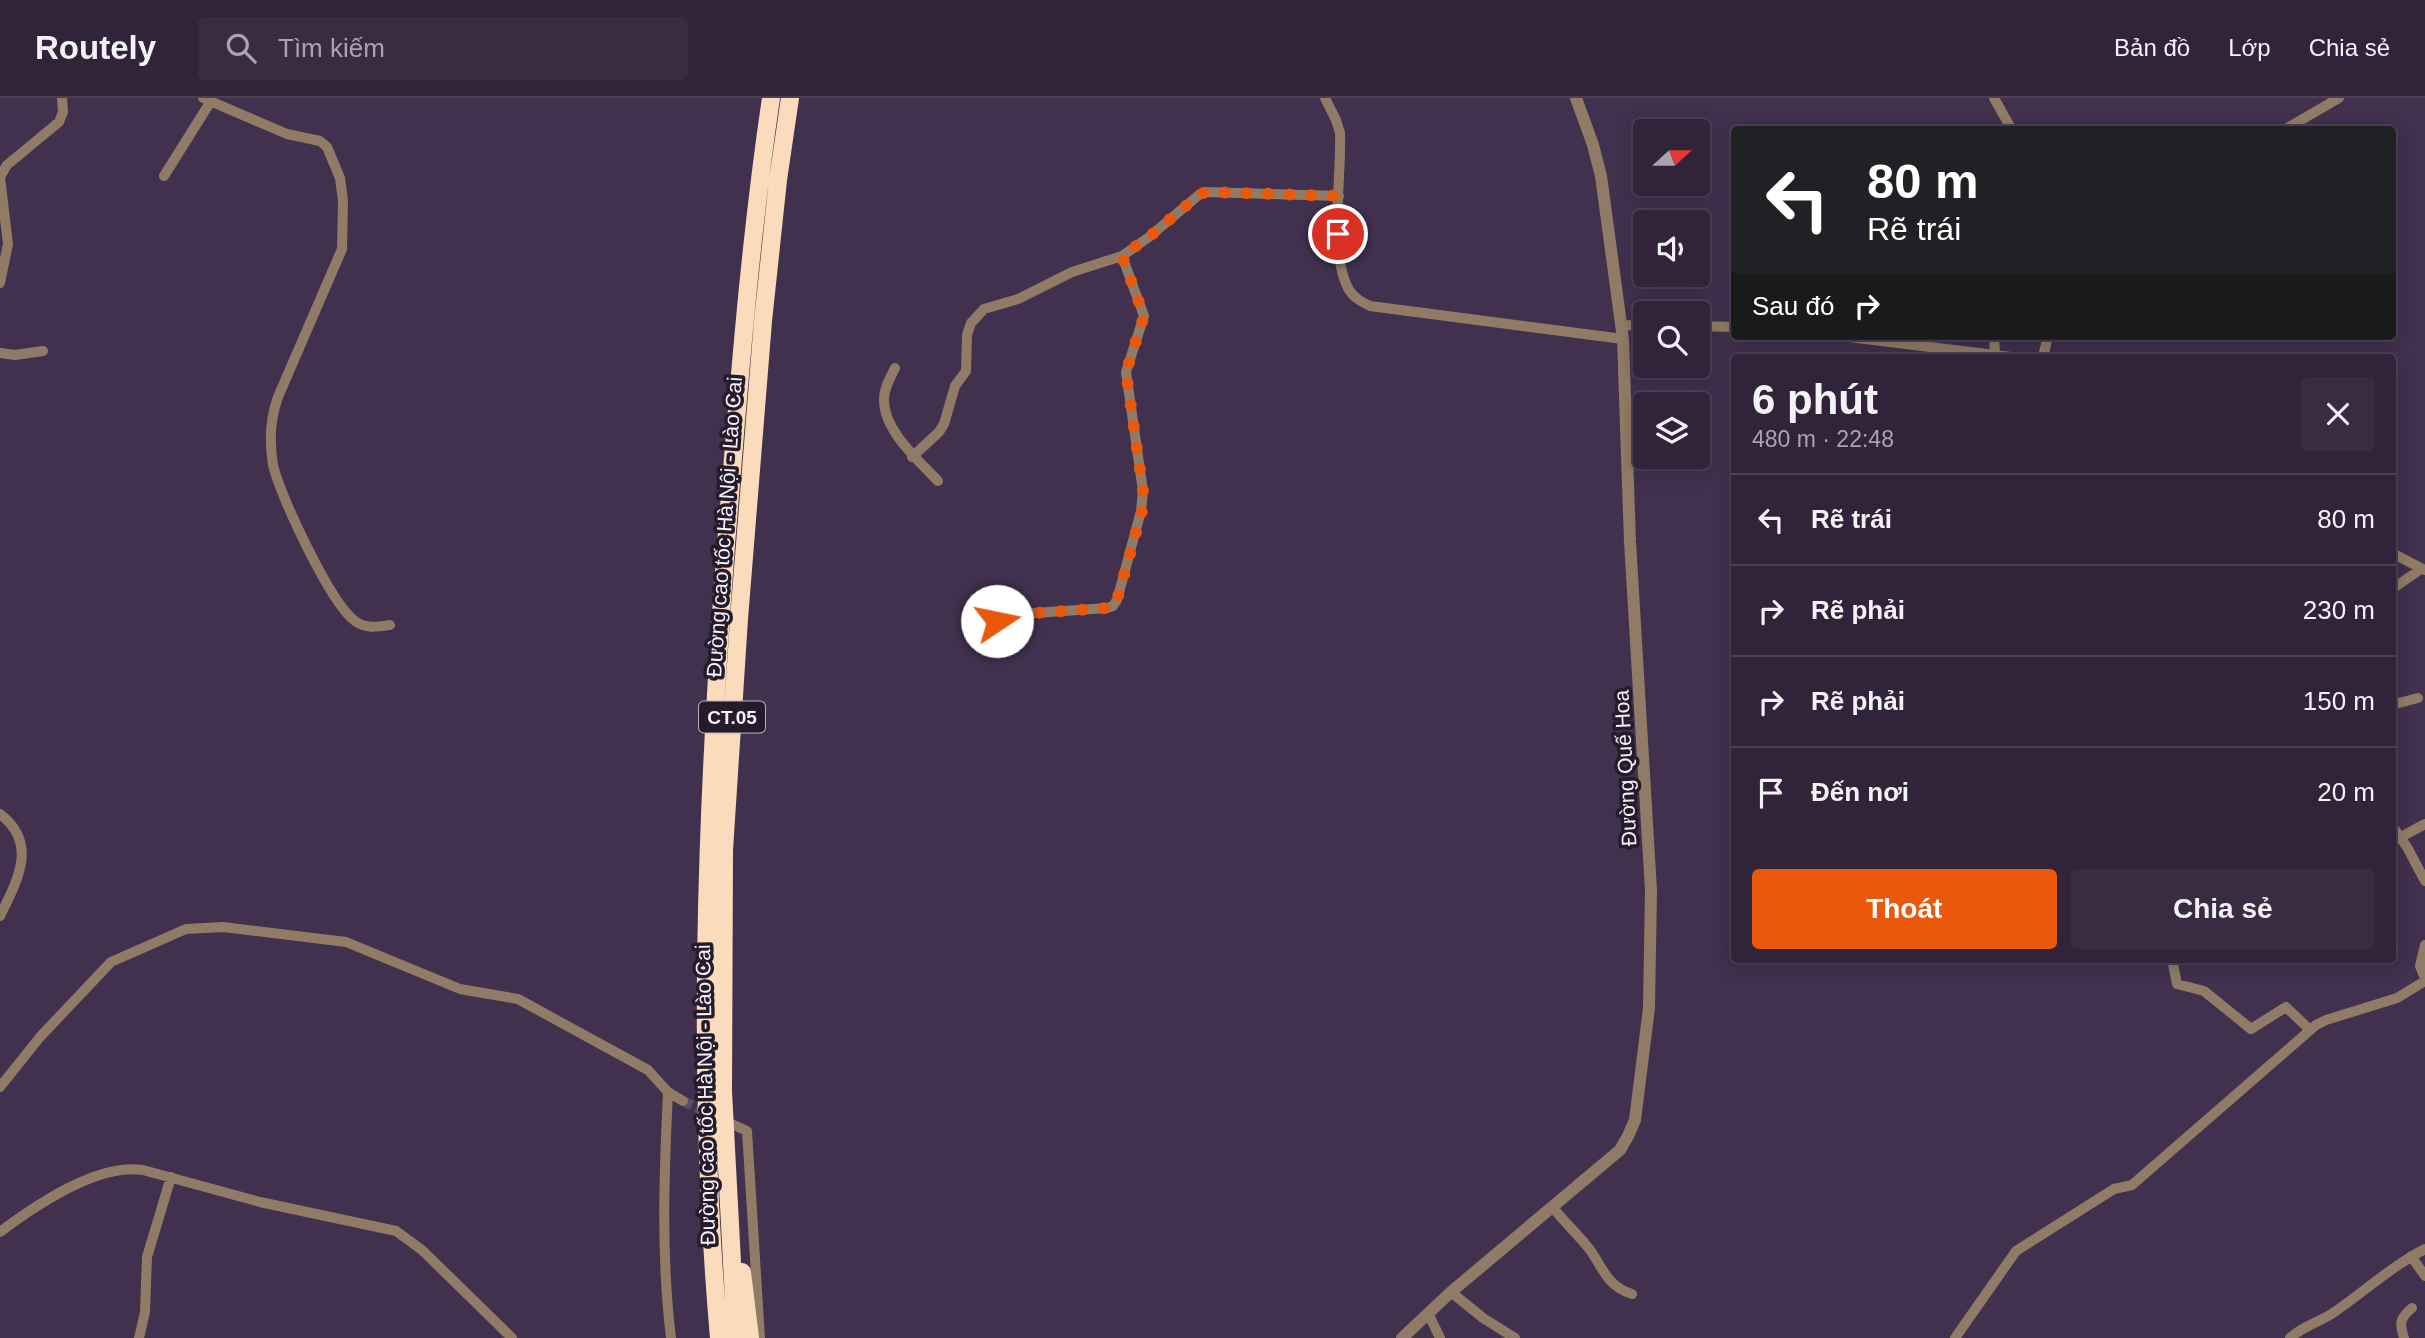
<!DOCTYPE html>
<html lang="vi">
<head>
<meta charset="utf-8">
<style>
	:root { --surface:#31243a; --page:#392c42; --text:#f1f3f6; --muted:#a8a4af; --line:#4c4154; --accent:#ea580c }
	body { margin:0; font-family:Arial,sans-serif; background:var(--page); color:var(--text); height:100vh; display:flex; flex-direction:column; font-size:26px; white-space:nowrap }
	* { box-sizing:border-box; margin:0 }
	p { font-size:23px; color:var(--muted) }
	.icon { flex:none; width:38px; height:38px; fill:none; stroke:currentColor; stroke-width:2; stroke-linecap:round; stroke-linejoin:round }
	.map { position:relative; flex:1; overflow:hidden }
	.sheet { position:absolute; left:1731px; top:256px; width:665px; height:609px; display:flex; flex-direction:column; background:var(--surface); border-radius:7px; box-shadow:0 4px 18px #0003,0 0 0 2px var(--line) }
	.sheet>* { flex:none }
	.guide { position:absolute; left:1731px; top:28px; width:665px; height:214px; border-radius:7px; box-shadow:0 4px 18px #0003,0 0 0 2px var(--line); background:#202124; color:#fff; overflow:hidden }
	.needle { width:46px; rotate:69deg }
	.buttons { position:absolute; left:1633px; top:21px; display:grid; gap:14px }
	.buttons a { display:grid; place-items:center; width:77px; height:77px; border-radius:7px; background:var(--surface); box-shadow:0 4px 18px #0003,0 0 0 2px var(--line); font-size:35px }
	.pin { position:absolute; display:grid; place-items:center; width:60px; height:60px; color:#fff; margin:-30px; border:4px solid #fff; border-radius:50%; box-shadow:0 2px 7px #0007 }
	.me { position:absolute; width:77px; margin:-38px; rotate:79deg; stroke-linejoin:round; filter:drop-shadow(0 0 5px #0008) }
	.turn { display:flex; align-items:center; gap:24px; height:147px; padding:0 21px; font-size:32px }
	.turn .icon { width:91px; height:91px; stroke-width:2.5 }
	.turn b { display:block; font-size:49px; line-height:60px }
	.then { display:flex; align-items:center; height:66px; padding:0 21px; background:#0003; gap:14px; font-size:26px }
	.round { display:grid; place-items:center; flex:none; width:74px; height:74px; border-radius:7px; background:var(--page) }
	.headline { display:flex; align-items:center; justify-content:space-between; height:119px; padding:0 21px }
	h1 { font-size:42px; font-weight:800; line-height:52px }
	.cta { display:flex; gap:14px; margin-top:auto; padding:14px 21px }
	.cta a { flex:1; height:80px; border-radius:7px; background:var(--accent); color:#fff; font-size:28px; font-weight:800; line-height:80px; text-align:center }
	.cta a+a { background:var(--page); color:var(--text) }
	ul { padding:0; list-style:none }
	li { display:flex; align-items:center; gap:21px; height:91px; padding:0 21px; border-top:2px solid var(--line) }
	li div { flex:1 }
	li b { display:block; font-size:26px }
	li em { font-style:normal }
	header { display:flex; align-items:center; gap:42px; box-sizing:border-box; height:98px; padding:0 35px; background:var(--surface); border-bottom:2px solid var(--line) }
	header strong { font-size:33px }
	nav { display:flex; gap:38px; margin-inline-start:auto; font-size:24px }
	.search { width:490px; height:63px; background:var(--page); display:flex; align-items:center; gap:18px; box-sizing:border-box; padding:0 24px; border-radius:7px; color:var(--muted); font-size:26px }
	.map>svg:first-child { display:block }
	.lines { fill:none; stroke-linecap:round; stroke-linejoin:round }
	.minor-tunnel { stroke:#5c4d68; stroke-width:10; stroke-dasharray:10 5; stroke-linecap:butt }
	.minor { stroke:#907c66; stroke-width:10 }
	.tertiary { stroke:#907c66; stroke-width:12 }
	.motorway { stroke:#fadcbc; stroke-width:18 }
	.route { stroke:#ea580c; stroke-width:12; stroke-dasharray:0 21.6 }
	.labels { text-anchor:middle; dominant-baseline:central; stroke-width:7; stroke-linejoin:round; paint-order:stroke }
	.shield { fill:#241c2a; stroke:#b8b1bd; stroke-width:2 }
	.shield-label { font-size:19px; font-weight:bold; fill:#f7f1fc }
	.street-label { font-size:21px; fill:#f7f1fc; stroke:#241c2a }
</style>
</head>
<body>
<header>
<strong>Routely</strong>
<div class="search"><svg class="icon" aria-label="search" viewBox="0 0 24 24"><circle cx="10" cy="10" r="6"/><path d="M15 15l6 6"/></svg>Tìm kiếm</div>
<nav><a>Bản đồ</a><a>Lớp</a><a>Chia sẻ</a></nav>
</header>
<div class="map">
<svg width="2425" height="1240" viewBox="0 0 2425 1240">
	<rect width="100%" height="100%" fill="#41304e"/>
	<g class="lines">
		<path class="minor-tunnel" d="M 683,1003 L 708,1015"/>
		<path class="minor" d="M 203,0 L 287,36 L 320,43 L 327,49 L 340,80 L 343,103 L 342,151 L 278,299 C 270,321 269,343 273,367 C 280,398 331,506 355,523 C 366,531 377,529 390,527
			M 1325,0 L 1336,22 L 1340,35 C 1342,79 1328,154 1349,192 C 1354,200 1362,204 1370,208 L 1623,241
			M 1994,0 L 2012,32
			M 2284,32 L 2339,0
			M 164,78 L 211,3
			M 0,185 L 8,146 L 0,79 L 7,67 L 59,24 L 63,14 L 62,0
			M 1621,227 L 1645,228
			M 1698,228 L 1734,229
			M 1841,238 L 2011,259
			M 1994,238 L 1995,256
			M 0,255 L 15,257 L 43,253
			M 2043,259 L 2048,238
			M 895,270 C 890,280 884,290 884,301 C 883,332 918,362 938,383
			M 912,359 L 939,334 L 944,326 L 955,288 L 966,273 L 967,237 L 971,225 L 984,211 L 1018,201 L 1072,174 L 1122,158 L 1149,139 L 1200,96 L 1206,94 L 1339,98
			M 2392,455 L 2425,472
			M 2392,491 L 2421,471
			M 997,523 L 1035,515 L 1107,510 L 1113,508 L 1117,502 L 1141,413 L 1143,393 L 1126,274 L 1144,218 L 1122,158
			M 2392,603 L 2399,605 L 2418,600
			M 0,716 C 39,746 17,783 0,818
			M 2392,728 L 2407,749 L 2425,783
			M 2401,739 L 2425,726
			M 2425,847 L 2420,868 L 2425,880
			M 2172,861 L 2177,886 L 2204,893 L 2251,931 L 2286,909 L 2310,932
			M 0,989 L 40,939 L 111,864 L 186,831 L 223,829 L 346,844 L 460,891 L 518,901 L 648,972 L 668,994 L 683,1003
			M 668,994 C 664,1076 661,1158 671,1240
			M 725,1023 L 747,1033 L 760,1240
			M 1553,1110 C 1564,1123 1576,1135 1587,1148 C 1602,1166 1605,1188 1632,1196
			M 0,1134 C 36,1107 97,1065 143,1072 L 260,1104 L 396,1133 L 422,1152 L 512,1240
			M 2411,1158 L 2425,1178
			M 1451,1194 L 1483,1220 L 1515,1240
			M 1428,1215 L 1440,1240
			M 139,1240 L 145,1214 L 147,1159 L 171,1079
			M 1955,1240 L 2016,1153 L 2114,1091 L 2132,1087 L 2316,927 L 2326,922 L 2397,900 L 2425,883
			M 2290,1240 C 2304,1227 2321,1224 2336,1213 C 2366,1192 2392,1168 2425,1151
			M 2404,1240 C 2399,1225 2400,1220 2412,1210"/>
		<path class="tertiary" d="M 1402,1240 L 1451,1194 L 1620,1052 L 1628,1038 L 1635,1022 L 1649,910 L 1651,792 L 1630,444 L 1623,241 L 1601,78 L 1593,47 L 1576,0"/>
		<path class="motorway" d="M 742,1174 L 750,1240
			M 719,1240 C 696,977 706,711 726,447 C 738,298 749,148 771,0
			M 736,1240 L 723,993 L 724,752 L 739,521 L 763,223 L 778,82 L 790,0"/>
	</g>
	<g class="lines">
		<path class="route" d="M 997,523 L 1035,515 L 1107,510 L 1113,508 L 1117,502 L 1142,413 L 1143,393 L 1126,274 L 1144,218 L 1122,158 L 1149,139 L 1200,96 L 1206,94 L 1339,98 L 1338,136"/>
	</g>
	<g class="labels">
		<rect class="shield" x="699" y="603.5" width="66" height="31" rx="5"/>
		<g class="shield-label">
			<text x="732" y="619">CT.05</text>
		</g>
		<g class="street-label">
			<text transform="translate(724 429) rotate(-86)">Đường cao tốc Hà Nội - Lào Cai</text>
			<text transform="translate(1625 670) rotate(-93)">Đường Quế Hoa</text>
			<text transform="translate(705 997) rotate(-91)">Đường cao tốc Hà Nội - Lào Cai</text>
		</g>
	</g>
</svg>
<div class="buttons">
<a><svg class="needle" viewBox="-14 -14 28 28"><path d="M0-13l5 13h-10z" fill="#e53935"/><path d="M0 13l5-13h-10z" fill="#a8a4af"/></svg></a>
<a><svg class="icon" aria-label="sound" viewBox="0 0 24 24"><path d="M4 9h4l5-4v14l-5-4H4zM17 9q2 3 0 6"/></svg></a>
<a><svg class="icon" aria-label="search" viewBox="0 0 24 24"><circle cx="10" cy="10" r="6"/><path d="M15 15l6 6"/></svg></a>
<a><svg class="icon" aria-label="layers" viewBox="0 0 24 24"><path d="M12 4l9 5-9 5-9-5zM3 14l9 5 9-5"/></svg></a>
</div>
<div class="pin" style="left:1338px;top:136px;background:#d93025"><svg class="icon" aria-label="arrive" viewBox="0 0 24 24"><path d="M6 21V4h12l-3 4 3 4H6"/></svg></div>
<svg class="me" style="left:997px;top:523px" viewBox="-20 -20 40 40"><circle r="19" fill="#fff"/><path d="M0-13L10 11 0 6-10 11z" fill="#ea580c"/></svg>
<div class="guide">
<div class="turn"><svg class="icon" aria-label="left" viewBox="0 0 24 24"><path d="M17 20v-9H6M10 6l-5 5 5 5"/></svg><div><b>80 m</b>Rẽ trái</div></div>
<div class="then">Sau đó<svg class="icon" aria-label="right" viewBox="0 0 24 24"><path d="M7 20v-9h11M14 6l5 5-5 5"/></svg></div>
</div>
<section class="sheet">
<div class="headline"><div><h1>6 phút</h1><p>480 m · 22:48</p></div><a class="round"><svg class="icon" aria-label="close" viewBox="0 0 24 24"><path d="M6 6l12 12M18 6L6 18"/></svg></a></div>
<ul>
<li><svg class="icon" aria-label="left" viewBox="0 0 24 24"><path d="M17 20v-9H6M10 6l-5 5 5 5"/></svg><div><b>Rẽ trái</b></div><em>80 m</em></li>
<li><svg class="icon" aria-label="right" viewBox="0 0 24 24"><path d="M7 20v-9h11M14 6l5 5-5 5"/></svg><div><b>Rẽ phải</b></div><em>230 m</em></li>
<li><svg class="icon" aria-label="right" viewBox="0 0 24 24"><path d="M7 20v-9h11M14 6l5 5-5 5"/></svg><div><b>Rẽ phải</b></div><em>150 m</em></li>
<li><svg class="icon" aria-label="arrive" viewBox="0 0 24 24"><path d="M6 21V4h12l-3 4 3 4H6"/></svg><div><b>Đến nơi</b></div><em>20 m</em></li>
</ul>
<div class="cta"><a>Thoát</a><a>Chia sẻ</a></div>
</section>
</div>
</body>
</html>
